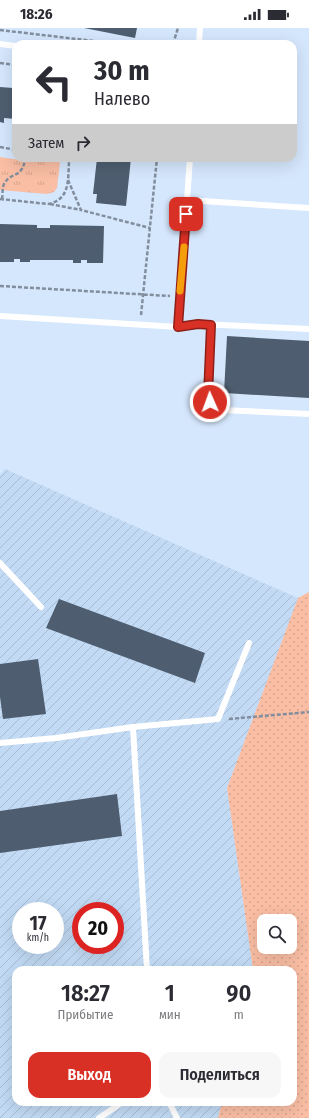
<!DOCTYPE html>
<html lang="ru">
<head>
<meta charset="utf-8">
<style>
	:root { --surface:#fff; --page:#f7f7f7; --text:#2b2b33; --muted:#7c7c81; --accent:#d93025 }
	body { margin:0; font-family:"Fira Sans Condensed",sans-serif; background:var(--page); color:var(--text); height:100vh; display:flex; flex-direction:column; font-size:15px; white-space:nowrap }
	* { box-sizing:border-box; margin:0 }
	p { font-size:13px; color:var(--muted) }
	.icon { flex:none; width:22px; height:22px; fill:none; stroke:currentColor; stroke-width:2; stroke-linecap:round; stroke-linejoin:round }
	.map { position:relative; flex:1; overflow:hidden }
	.details { position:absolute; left:12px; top:938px; width:285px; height:140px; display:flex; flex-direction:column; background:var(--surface); border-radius:12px; box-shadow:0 4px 16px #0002 }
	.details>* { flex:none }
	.top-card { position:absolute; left:12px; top:12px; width:285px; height:122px; border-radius:12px; box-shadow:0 4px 16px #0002; background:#fff; color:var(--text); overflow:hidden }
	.buttons { position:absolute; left:257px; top:886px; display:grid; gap:8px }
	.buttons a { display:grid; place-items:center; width:40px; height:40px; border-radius:8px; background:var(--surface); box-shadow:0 4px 16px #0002; font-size:20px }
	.speed { position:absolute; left:12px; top:874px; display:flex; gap:8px; font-size:20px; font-weight:700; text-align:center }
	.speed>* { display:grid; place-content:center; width:52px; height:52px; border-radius:50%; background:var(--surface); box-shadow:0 4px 16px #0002; line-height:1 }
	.speed small { font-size:10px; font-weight:400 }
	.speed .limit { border:6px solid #d22; background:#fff; color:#111 }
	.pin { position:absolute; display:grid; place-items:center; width:34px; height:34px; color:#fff; margin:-17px; border-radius:8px; box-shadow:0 2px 6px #0006 }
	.me { position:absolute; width:44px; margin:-22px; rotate:358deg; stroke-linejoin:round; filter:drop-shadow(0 0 3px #0008) }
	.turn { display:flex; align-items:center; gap:14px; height:84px; padding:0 16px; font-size:18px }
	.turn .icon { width:52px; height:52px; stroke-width:2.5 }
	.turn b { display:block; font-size:28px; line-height:34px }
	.then { display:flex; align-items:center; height:38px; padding:0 16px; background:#0003; gap:8px; font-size:15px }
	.eta { display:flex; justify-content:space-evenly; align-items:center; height:68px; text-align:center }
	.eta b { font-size:24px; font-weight:600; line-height:28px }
	.primary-button { display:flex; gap:8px; margin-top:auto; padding:8px 16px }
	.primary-button a { flex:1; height:46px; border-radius:12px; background:var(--accent); color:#fff; font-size:16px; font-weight:600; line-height:46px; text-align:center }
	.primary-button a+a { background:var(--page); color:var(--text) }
	.status { display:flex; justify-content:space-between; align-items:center; height:28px; padding:0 20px; background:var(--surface); direction:ltr }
	.status svg { height:11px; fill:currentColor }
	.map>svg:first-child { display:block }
	.industrial { fill:url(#industrial-furrows); fill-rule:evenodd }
	.grass { fill:url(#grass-dots); fill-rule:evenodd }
	.park { fill:url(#park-tufts) }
	.building { fill:#4e5e70 }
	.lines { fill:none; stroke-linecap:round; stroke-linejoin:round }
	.path { stroke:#828e9d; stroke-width:2.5; stroke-dasharray:4 2; stroke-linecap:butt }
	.lane { stroke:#fff; stroke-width:6 }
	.route-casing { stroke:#8d1f18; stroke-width:10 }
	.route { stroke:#d93025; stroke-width:7 }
	.slow { stroke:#f59e0b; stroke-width:7 }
</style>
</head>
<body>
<div class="status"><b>18:26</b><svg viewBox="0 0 49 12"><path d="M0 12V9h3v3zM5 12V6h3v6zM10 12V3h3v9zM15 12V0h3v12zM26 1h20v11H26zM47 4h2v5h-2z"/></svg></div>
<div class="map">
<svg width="309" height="1090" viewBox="0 0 309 1090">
	<defs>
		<pattern id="industrial-furrows" width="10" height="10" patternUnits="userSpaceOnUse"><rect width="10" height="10" fill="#c2daf4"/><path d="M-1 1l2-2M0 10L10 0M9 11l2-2" fill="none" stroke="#a7bcd2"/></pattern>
		<pattern id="grass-dots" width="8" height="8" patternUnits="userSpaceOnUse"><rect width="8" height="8" fill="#f9bea4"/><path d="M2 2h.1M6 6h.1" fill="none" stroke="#d6a48e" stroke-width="1.8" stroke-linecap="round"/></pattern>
		<pattern id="park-tufts" width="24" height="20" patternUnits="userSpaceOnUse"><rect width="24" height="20" fill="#f9bea4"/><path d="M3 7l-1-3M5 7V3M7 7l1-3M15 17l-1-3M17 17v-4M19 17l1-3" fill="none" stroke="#d6a48e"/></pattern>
	</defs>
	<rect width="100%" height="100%" fill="#d5e7fd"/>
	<path class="industrial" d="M 5,441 L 298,570 L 227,760 L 253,942 L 16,942 L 16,1074 L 222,1074 L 218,1090 L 0,1090 L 0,447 ZM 21,883 L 55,883 L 55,917 L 21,917 ZM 81,883 L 115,883 L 115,917 L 81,917 Z"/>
	<path class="grass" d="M 309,564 L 309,1090 L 218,1090 L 222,1074 L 293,1074 L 293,942 L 253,942 L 227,760 L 298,570 ZM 264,893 L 290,893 L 290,919 L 264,919 Z"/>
	<path class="park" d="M 0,129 L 34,134 L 57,132 L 60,135 L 57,160 L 54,164 L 47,166 L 0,162 Z"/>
	<path class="building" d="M 84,0 L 137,0 L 135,10 Z
		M 13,58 L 16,58 L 16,91 L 4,90 L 4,95 L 0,94 L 0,59 L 13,60 Z
		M 97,130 L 131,130 L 126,178 L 96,175 L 97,166 L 93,166 Z
		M 0,196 L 37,197 L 37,200 L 50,200 L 50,197 L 104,198 L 103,235 L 87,235 L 87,232 L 81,232 L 81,235 L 73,235 L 73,232 L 30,232 L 30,234 L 20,234 L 20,231 L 14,231 L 14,234 L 0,234 Z
		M 227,308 L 309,313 L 309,370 L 224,365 Z
		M 59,571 L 205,625 L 195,655 L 46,600 Z
		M 38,631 L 46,686 L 3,691 L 0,669 L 0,636 Z
		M 117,766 L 122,808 L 0,825 L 0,783 Z"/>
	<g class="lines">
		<path class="path" d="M 0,2 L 119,16
			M 173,16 L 178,0
			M 0,35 L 16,37
			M 0,119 L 16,122
			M 68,152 L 81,182 L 150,200
			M 0,171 L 48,176 C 70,172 68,152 69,133 L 68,130
			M 2,171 C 3,166 2,160 4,156 C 11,143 23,151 25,130
			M 50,176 L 81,182
			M 0,258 L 170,268
			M 141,287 L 157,130
			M 229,691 L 309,684"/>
		<path class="lane" d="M 0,16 L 16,18
			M 199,16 L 200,0
			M 187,172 L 309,180
			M 0,288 L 178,299 L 198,296 L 309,301
			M 211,297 L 208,368 C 210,377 214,380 222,382 L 309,386
			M 178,299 L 190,130
			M 0,535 L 41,579
			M 133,699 L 147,942
			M 0,715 L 56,710 L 133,699 L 218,691 L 249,615
			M 169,1074 L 177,1090
			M 99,1090 L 123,1074"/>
	</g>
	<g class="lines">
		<g class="route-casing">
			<path id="route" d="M 186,186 L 178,299 L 198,296 L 211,297 L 208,368 L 210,374"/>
		</g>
		<use href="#route" class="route"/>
		<path class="slow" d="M 180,263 L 184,219"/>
	</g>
</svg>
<div class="buttons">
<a><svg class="icon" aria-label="search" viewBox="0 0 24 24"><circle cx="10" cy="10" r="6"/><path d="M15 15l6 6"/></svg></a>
</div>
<div class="speed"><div>17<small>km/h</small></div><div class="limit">20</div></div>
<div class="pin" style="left:186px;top:186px;background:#d93025"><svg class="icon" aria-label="arrive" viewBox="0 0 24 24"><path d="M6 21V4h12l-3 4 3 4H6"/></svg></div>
<svg class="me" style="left:210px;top:374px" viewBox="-20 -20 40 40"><circle r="17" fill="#d93025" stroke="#fff" stroke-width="3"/><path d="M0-11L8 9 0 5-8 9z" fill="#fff"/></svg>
<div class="top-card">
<div class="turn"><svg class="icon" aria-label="left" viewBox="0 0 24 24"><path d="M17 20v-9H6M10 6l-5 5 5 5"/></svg><div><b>30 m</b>Налево</div></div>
<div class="then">Затем<svg class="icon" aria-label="right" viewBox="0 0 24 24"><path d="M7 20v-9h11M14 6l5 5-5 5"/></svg></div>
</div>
<section class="details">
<div class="eta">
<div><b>18:27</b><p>Прибытие</p></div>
<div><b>1</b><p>мин</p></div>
<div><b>90</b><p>m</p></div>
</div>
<div class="primary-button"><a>Выход</a><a>Поделиться</a></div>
</section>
</div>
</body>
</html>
